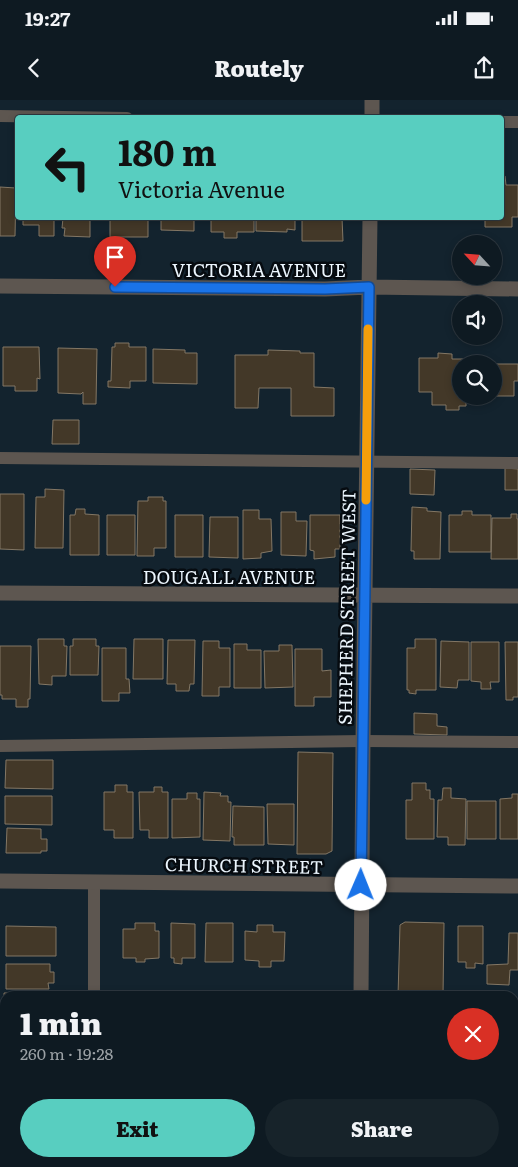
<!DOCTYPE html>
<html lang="en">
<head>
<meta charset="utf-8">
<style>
	:root { --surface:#0e1a22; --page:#17232a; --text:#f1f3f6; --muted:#9ba1a5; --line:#2e3840; --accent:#58cec0 }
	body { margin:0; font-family:Literata,serif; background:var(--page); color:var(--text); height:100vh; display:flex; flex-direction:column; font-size:19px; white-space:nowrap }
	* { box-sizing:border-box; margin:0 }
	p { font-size:16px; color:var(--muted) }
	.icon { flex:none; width:28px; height:28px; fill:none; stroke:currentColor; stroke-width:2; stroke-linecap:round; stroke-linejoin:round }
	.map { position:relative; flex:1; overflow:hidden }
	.sheet { position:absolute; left:0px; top:891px; width:519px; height:176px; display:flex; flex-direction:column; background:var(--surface); border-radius:15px 15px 0 0; box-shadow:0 2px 8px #0003,0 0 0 1px var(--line) }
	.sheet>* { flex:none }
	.guide { position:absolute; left:15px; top:15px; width:489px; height:105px; border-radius:5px; box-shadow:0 2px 8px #0003,0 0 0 1px var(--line); background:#58cec0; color:#111; overflow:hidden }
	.needle { width:32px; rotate:296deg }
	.fabs { position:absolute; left:452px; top:135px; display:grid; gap:10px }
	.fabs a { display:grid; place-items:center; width:50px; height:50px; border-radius:50%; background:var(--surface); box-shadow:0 2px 8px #0003,0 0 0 1px var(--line); font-size:25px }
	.pin { position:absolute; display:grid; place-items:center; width:42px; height:42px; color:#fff; margin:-51px -21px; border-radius:50% 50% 50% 0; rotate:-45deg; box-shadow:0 0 5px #0007 }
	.pin .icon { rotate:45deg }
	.me { position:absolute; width:55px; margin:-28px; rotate:1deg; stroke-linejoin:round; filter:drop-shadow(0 0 4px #0008) }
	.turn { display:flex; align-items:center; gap:18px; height:105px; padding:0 20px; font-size:22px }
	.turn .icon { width:65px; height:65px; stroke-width:2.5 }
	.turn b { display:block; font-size:35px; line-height:42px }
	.round { display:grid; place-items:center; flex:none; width:52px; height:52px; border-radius:26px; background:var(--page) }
	.overview { display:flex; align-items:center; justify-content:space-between; height:85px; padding:0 20px }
	h1 { font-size:30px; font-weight:800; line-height:38px }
	.primary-button { display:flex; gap:10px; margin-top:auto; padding:10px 20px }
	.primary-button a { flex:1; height:58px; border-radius:30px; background:var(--accent); color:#111; font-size:20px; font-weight:800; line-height:58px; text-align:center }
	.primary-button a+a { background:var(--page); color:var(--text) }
	.status { display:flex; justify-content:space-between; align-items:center; height:35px; padding:0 25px; background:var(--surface); direction:ltr }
	.status svg { height:14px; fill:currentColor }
	header { display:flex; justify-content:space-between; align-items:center; height:65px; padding:0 20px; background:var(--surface); font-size:22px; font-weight:800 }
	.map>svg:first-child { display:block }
	.building { fill:#433828; stroke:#837765 }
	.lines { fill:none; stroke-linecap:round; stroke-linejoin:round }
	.service { stroke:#5d5650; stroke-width:12 }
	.minor { stroke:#5d5650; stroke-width:15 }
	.route-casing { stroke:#114b97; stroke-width:12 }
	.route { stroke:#1a73e8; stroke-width:9 }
	.slow { stroke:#f59e0b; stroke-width:9 }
	.labels { text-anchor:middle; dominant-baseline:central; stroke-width:5; stroke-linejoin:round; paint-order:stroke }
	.street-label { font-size:18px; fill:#ecf6fe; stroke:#060b10 }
</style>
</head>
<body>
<div class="status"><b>19:27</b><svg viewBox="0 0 49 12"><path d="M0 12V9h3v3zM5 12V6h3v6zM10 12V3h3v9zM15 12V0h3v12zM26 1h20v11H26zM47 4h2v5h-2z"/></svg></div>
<header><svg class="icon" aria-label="back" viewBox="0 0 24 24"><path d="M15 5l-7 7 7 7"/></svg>Routely<svg class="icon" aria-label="share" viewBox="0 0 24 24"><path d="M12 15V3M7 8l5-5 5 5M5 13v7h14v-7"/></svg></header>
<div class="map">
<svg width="518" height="1067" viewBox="0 0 518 1067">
	<rect width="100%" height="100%" fill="#13232e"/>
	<path class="building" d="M 501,76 L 505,76 L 506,85 L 518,85 L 518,117 L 512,117 L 512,127 L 485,127 L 485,118 L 501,118 Z
		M 0,87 L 16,88 L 15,136 L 0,136 Z
		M 23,118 L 54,118 L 54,136 L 39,136 L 39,125 L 23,125 Z
		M 63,118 L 90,118 L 90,137 L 64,136 L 65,128 L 62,128 Z
		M 110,118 L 148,118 L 148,137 L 110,137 Z
		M 161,118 L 194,118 L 194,131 L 161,130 Z
		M 211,118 L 254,118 L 254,132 L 237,132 L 237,138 L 224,138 L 224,132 L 211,132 Z
		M 256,118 L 295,118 L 295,130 L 287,129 L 287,132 L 256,131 Z
		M 302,118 L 342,118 L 343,141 L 302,141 Z
		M 115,243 L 129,243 L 129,247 L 146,247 L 146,281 L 130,281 L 130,288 L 108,287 L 108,281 L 111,281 L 112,247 L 115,247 Z
		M 3,247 L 39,247 L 40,279 L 37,278 L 37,291 L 15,291 L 15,286 L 3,286 Z
		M 58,248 L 97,249 L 96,304 L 83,304 L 83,292 L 81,294 L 58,293 Z
		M 153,249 L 185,250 L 185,253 L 197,253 L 197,284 L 153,283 Z
		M 268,250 L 300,251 L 300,253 L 314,253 L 314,287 L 334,288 L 334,316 L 291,316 L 291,288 L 259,288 L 258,308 L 235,308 L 235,255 L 268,255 Z
		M 438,253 L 452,254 L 452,259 L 467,259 L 467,264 L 461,264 L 461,296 L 466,296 L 466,306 L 459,306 L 459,310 L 446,310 L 446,305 L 432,305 L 432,292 L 419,292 L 419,258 L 438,258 Z
		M 483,264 L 518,264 L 518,281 L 514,281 L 514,296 L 494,296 L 494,264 Z
		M 53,320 L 79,320 L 79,344 L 52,344 Z
		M 505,368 L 518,369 L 518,390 L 505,390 Z
		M 410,369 L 435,370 L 434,395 L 410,394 Z
		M 45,389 L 64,390 L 63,448 L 35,448 L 36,397 L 45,397 Z
		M 0,394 L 24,394 L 24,450 L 0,449 Z
		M 148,397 L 163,397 L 163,401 L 166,401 L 166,448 L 154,448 L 154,456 L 137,456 L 138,401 L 148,401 Z
		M 412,407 L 427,408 L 427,411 L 441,412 L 440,459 L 414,459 L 414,451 L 411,451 Z
		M 76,409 L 85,409 L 85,414 L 99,415 L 99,455 L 70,455 L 70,415 L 75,415 Z
		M 243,410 L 259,410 L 259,419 L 271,419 L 272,451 L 261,453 L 261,458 L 243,459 Z
		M 462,411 L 472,411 L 472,415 L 491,415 L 491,452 L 449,452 L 449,415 L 462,415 Z
		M 281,412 L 296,412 L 296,421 L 307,421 L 306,456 L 281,455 Z
		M 511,414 L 517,414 L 517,419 L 518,419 L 518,459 L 491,459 L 492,418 L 511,418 Z
		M 107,415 L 135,415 L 135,455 L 107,455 Z
		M 175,415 L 203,415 L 203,457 L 175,457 Z
		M 310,415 L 340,415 L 340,449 L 335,449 L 335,457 L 314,459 L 314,451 L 310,450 Z
		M 210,417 L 238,417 L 238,458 L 209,457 Z
		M 38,539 L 64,539 L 64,546 L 67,546 L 66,576 L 52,576 L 52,585 L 39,584 Z
		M 73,539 L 96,539 L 96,546 L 99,546 L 98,575 L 70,575 L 70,546 L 73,546 Z
		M 134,539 L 163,539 L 163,579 L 133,579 Z
		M 415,539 L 436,539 L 436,590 L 416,590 L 416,594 L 409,593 L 409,590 L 407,590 L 407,548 L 415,548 Z
		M 168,540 L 195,540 L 194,584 L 190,584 L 189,591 L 176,591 L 176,584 L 167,584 Z
		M 203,541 L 219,541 L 219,548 L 230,548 L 230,587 L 219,587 L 219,596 L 202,596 Z
		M 441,541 L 469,542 L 469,580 L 458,580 L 457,588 L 440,587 Z
		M 471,542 L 499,542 L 499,582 L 490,582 L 491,589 L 481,589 L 481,582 L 471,581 Z
		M 505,542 L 518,542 L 518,597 L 513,597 L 513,600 L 506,600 Z
		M 234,544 L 247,544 L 247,550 L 261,550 L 261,588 L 234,588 Z
		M 279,545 L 292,545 L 293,587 L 265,588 L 264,551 L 279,551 Z
		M 0,546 L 31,546 L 30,599 L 28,599 L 28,607 L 16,607 L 16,599 L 2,599 L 2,595 L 0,595 Z
		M 102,548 L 126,548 L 126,579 L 129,579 L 130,593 L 119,593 L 119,601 L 102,601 Z
		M 295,549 L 322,549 L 322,571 L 331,570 L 331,597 L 314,597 L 314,606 L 295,606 Z
		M 414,613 L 437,614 L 437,626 L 447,627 L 447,635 L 414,634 Z
		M 298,652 L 333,653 L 332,751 L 326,754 L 297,754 Z
		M 6,660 L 53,660 L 53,689 L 5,688 Z
		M 412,683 L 426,683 L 426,690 L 430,690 L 430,699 L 434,699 L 434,739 L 406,739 L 406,700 L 412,700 Z
		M 115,685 L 127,685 L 127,692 L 133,692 L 133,738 L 114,738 L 114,730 L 104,730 L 104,692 L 115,692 Z
		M 154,687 L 162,687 L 162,692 L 168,692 L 168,738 L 149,738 L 149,730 L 140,730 L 139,692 L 154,692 Z
		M 443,688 L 451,688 L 451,698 L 466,699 L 465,745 L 448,745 L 448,737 L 437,737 L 438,700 L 442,700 Z
		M 204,692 L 221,693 L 220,696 L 228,696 L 228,702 L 231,702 L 230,741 L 203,740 Z
		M 187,693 L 197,693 L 197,699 L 200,699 L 200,737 L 172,738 L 172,699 L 187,699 Z
		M 512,694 L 518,694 L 518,739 L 500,739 L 500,699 L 512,698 Z
		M 5,696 L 52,696 L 52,725 L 5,724 Z
		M 467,701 L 496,701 L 496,739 L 467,739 Z
		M 267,704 L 294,704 L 294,745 L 268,744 Z
		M 233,706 L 264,707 L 264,745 L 234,745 L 234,737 L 232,737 Z
		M 7,728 L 41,729 L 41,739 L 47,739 L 47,751 L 41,751 L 41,753 L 6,753 Z
		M 405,822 L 444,823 L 443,896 L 398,896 L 400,825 Z
		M 135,823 L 155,823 L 155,831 L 159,831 L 159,858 L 145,859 L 145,862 L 136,862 L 136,858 L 123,858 L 123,829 L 135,829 Z
		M 171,823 L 195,824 L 195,858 L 182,858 L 182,864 L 174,863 L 174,858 L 171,858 Z
		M 206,823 L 233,823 L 233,862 L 205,862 Z
		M 257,825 L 273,825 L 273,832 L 285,832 L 284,861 L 271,861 L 271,867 L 259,867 L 259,861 L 245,860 L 245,831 L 257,832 Z
		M 6,826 L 56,827 L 56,856 L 6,856 Z
		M 458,826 L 483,826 L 483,864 L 475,863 L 475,868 L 466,868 L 466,862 L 458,862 Z
		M 509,833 L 518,833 L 518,870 L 510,870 L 509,885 L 487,884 L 487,865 L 508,864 Z
		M 6,864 L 50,864 L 50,872 L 54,872 L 54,883 L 48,883 L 49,889 L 6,889 Z
		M 198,891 L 198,896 L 185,896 L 185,892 Z
		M 42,892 L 42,894 L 51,894 L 51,896 L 5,896 L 4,920 L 4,893 Z
		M 514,904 L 515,904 L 515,911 L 518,911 L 518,938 L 514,938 Z
		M 514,1019 L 518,1019 L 518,1061 L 514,1061 Z
		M 0,1030 L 5,1030 L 5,1053 L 0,1054 Z
		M 7,1062 L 39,1062 L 39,1067 L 7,1067 Z
		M 52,1062 L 85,1062 L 85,1067 L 52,1067 Z
		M 100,1062 L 129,1062 L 128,1067 L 100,1067 Z
		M 132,1062 L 160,1062 L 160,1063 L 147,1063 L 147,1067 L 137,1067 L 136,1063 Z
		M 235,1062 L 263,1062 L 263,1067 L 235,1067 Z
		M 267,1062 L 296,1062 L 296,1067 L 267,1067 Z
		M 301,1062 L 330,1062 L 330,1067 L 301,1067 Z
		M 407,1062 L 426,1062 L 426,1065 L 444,1065 L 444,1067 L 407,1067 Z
		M 480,1062 L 495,1062 L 495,1063 L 490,1063 L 490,1067 L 480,1067 Z"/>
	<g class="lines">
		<path class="service" d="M 0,16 L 127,18
			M 501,22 L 518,22
			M 0,358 L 518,363
			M 0,646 L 363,641 L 518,642
			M 94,896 L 94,782"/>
		<path class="minor" d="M 372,18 L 372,0
			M 0,186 L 325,189 L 369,187 L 518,189
			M 0,493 L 518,496
			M 0,781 L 518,786
			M 361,896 L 363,641 L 370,118
			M 0,978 L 5,978
			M 514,982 L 518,982
			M 359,1067 L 359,1062"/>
	</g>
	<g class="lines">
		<g class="route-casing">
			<path id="route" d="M 115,187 L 325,189 L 369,187 L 361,785"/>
		</g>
		<use href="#route" class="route"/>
		<path class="slow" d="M 366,400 L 368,229"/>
	</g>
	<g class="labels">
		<g class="street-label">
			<text x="259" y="169">VICTORIA AVENUE</text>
			<text x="229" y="476">DOUGALL AVENUE</text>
			<text transform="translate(346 507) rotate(-89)">SHEPHERD STREET WEST</text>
			<text transform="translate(244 765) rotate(1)">CHURCH STREET</text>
		</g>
	</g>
</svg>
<div class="fabs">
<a><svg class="needle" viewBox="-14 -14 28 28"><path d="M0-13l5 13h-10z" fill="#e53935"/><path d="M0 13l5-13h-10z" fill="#9ba1a5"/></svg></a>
<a><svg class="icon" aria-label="sound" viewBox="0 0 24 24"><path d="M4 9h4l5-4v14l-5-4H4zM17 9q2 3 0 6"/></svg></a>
<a><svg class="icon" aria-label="search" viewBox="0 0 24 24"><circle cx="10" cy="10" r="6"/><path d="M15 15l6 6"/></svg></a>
</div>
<div class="pin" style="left:115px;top:187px;background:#d93025"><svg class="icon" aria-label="arrive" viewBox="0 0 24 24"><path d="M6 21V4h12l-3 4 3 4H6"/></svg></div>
<svg class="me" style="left:361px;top:785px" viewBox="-20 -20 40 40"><circle r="19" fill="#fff"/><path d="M0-13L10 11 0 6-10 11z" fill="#1a73e8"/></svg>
<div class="guide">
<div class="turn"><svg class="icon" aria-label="left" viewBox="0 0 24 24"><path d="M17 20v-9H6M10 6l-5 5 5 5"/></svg><div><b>180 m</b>Victoria Avenue</div></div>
</div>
<section class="sheet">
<div class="overview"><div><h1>1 min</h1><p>260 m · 19:28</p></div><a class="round" style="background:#d93025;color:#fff"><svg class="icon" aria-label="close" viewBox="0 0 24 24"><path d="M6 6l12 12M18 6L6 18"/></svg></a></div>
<div class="primary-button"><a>Exit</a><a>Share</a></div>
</section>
</div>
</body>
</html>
